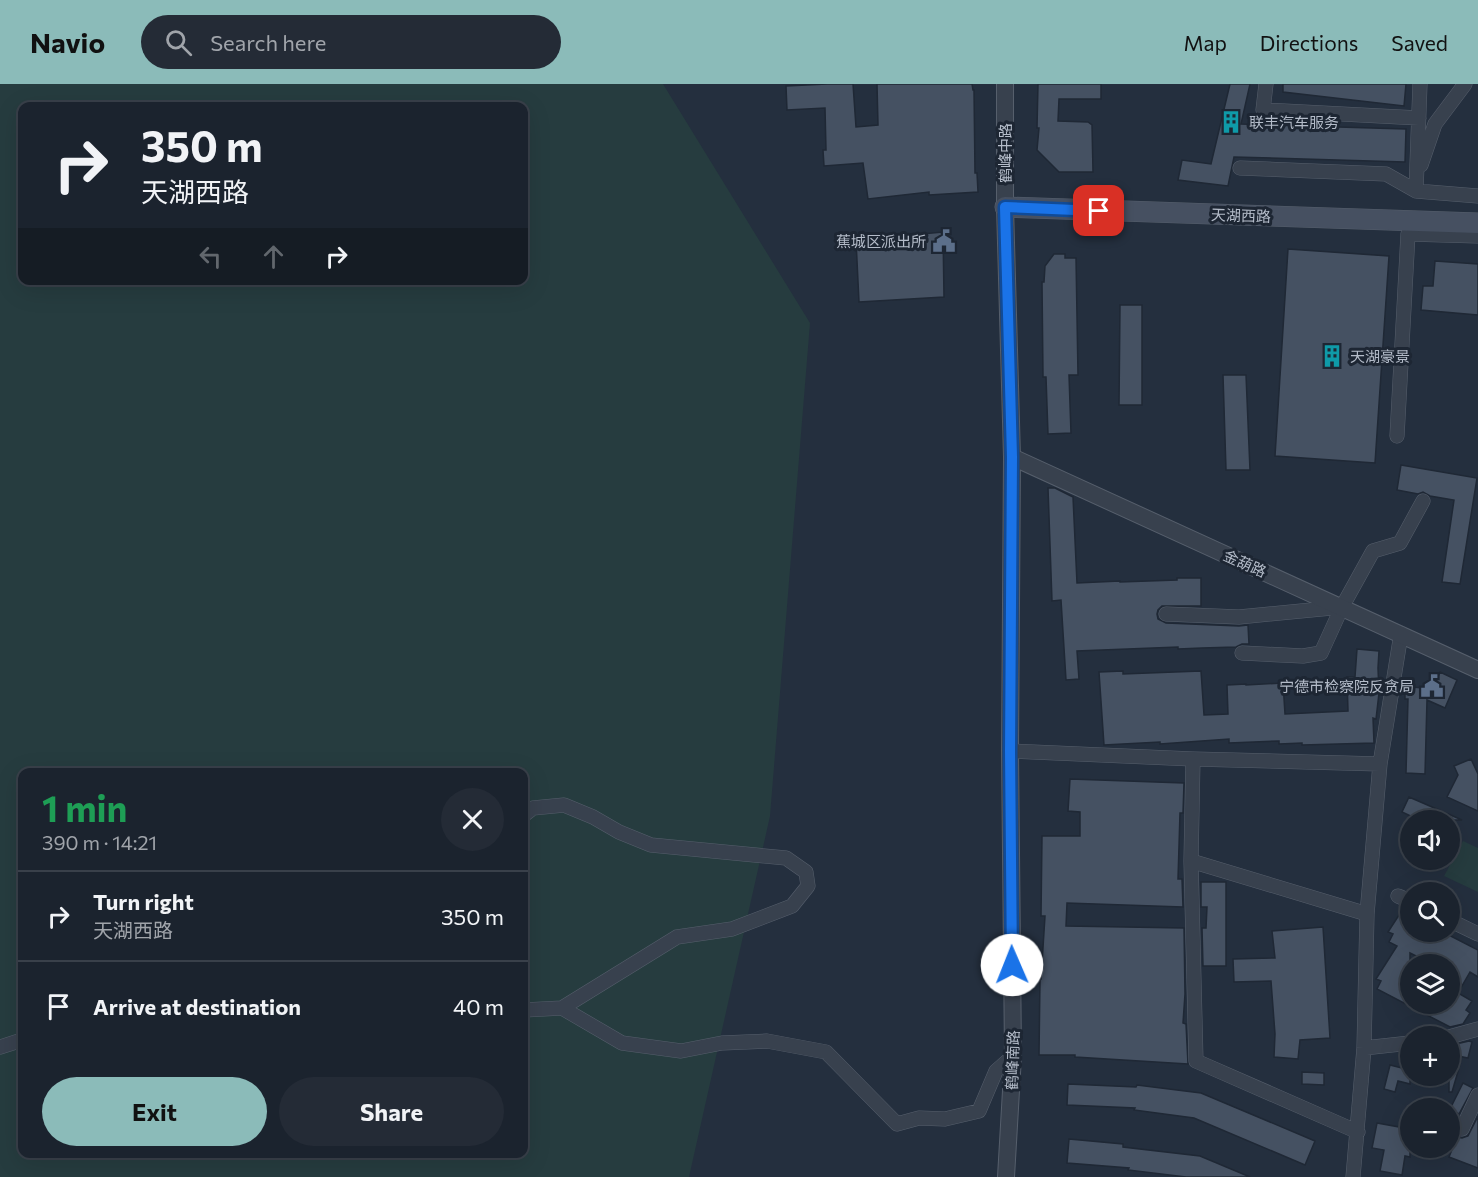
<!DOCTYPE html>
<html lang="en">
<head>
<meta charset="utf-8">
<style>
	:root { --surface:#1b232e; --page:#242b36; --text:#f1f3f6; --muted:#a0a4aa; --line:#39404a; --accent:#8bbbb9 }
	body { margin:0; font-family:Commissioner,"Noto Sans SC",sans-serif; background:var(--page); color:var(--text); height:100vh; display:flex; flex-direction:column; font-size:22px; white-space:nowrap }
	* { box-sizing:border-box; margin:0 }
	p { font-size:20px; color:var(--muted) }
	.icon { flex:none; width:33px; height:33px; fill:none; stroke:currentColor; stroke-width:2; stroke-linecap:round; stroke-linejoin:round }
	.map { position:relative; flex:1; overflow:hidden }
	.panel { position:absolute; left:18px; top:684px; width:510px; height:390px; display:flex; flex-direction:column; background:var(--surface); border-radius:12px; box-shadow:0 6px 24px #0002,0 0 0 2px var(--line) }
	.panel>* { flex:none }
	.guide { position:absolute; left:18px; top:18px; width:510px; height:183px; border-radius:12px; box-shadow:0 6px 24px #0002,0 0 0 2px var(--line); background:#1b232e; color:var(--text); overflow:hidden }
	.tools { position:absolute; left:1400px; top:726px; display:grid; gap:12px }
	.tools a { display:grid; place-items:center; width:60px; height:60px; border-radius:50%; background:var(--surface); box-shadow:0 6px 24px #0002,0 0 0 2px var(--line); font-size:30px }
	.pin { position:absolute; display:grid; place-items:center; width:51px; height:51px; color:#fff; margin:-26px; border-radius:12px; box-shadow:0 3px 9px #0006 }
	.me { position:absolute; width:66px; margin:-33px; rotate:359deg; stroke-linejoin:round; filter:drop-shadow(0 0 4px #0008) }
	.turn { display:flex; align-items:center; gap:21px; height:126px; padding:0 24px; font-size:27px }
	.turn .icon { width:78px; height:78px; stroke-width:2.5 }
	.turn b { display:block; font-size:42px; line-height:51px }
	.lanes { display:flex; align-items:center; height:57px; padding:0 24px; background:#0003; justify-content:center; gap:30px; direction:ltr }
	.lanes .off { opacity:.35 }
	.round { display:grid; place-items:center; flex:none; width:63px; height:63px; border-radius:32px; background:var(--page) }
	.overview { display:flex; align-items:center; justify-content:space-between; height:102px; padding:0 24px }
	h1 { font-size:36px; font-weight:700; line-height:45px; color:#1e9e55 }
	.cta { display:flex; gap:12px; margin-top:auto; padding:12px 24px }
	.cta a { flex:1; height:69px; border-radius:36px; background:var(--accent); color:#111; font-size:24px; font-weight:700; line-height:69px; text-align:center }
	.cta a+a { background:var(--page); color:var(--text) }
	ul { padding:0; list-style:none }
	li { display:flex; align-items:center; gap:18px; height:90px; padding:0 24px; border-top:2px solid var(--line) }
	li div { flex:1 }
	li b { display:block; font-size:22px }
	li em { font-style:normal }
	header { display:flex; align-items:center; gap:36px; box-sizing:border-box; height:84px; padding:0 30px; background:var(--accent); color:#111 }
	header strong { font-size:28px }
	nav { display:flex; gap:33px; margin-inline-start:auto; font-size:21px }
	.search { width:420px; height:54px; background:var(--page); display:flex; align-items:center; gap:15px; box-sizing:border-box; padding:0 21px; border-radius:33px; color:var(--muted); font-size:22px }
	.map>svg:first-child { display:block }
	.green { fill:#263c3f; fill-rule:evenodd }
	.building { fill:#455162; stroke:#1f2835; stroke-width:1.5; fill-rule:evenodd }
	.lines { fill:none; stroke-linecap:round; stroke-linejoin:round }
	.minor-casing { stroke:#565f6c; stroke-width:15 }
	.tertiary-casing { stroke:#565f6c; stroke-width:18 }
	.secondary-casing { stroke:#565f6c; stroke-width:21 }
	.minor { stroke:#38414e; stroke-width:14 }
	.tertiary { stroke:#38414e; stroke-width:16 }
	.secondary { stroke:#465061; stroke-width:20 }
	.route-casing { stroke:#114b97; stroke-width:15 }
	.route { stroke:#1a73e8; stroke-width:10 }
	.labels { text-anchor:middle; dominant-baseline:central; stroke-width:6; stroke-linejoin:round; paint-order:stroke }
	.poi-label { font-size:15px; fill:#b4bcc9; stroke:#1d2633; text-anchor:start }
	.street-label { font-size:15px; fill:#b4bcc9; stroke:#1d2633 }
</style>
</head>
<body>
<header>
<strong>Navio</strong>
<div class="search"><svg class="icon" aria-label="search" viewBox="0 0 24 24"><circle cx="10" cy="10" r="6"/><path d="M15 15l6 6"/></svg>Search here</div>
<nav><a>Map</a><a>Directions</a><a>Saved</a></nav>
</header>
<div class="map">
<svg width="1478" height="1093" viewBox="0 0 1478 1093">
	<rect width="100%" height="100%" fill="#242f3e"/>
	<path class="green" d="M 0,0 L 663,0 L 810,239 L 770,732 L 689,1093 L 0,1093 ZM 22,22 L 524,22 L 524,196 L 22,196 ZM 22,688 L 524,688 L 524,1070 L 22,1070 Z
		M 1463,757 L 1478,764 L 1478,808 L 1444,792 Z"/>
	<path class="building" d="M 827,0 L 853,0 L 856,43 L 878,41 L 877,0 L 972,0 L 973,6 L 974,6 L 975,89 L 977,89 L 978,108 L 929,111 L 929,108 L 868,115 L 863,79 L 824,82 L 823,66 L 826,66 L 825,24 L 787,26 L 786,2 Z
		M 1038,0 L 1101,0 L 1101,15 L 1059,15 L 1058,37 L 1088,38 L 1092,41 L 1093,88 L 1059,88 L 1037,66 L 1039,44 L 1037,44 Z
		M 1230,0 L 1250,0 L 1241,40 L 1406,45 L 1405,78 L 1234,73 L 1228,102 L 1178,96 L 1182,76 L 1211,80 Z
		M 1283,0 L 1406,0 L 1404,22 L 1283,8 Z
		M 943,148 L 944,213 L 859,218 L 856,156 Z
		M 1288,165 L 1389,172 L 1375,379 L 1275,372 Z
		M 1054,170 L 1065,170 L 1065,174 L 1076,174 L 1078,291 L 1069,291 L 1071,349 L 1048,350 L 1046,293 L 1043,293 L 1042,198 L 1044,198 L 1045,182 Z
		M 1435,177 L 1478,180 L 1478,231 L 1421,226 L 1423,202 L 1433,202 Z
		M 1120,221 L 1142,221 L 1142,321 L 1119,321 Z
		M 1223,291 L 1246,291 L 1250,386 L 1226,386 Z
		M 1401,381 L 1477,394 L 1460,500 L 1442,498 L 1454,416 L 1430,412 L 1423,408 L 1418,410 L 1397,406 Z
		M 1048,404 L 1055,404 L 1073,413 L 1077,499 L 1120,497 L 1120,498 L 1177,496 L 1177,494 L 1201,494 L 1201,522 L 1162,522 L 1158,526 L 1157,530 L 1158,535 L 1166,539 L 1239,542 L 1248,541 L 1249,560 L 1242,560 L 1236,563 L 1202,564 L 1178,565 L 1178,563 L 1077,567 L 1079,595 L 1066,596 L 1061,516 L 1052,517 Z
		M 1357,565 L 1379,567 L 1378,584 L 1379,609 L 1376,635 L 1373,634 L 1374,659 L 1302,661 L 1302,659 L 1279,660 L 1279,657 L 1229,659 L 1229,655 L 1160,660 L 1160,658 L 1104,661 L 1099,588 L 1123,587 L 1123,590 L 1201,587 L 1204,631 L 1228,630 L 1227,601 L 1246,600 L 1246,601 L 1283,599 L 1285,630 L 1348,627 L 1347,593 L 1355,593 Z
		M 1440,588 L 1457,596 L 1445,624 L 1427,616 L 1425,690 L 1406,689 L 1408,615 L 1405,615 L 1405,606 L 1401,605 L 1402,602 L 1433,605 Z
		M 1471,675 L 1478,690 L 1478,727 L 1447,713 L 1458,691 L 1454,682 Z
		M 1070,695 L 1184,699 L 1183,729 L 1180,729 L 1178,795 L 1182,795 L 1183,823 L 1067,819 L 1066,842 L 1184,844 L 1185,910 L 1183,939 L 1186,940 L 1188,980 L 1075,973 L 1075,971 L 1039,971 L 1040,895 L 1041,895 L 1045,832 L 1041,832 L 1042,752 L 1080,752 L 1080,728 L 1068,727 Z
		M 1409,713 L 1462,736 L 1419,736 L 1402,728 Z
		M 1201,798 L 1226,798 L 1226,882 L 1203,882 L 1202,844 L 1206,844 L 1207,823 L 1201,823 Z
		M 1399,831 L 1410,838 L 1410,848 L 1443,848 L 1478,866 L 1478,893 L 1470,888 L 1458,909 L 1472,917 L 1466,926 L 1470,929 L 1463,940 L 1450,943 L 1377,905 L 1381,897 L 1376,895 L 1397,862 L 1389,858 L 1393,850 L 1388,848 ZM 1410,869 L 1432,880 L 1449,880 L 1449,920 L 1410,920 Z
		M 1323,843 L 1330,954 L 1300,956 L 1298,975 L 1274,973 L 1275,950 L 1271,897 L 1234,898 L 1233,875 L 1275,874 L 1272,847 Z
		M 1469,957 L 1472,958 L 1468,974 L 1453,971 L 1456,960 Z
		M 1449,974 L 1461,977 L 1452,1008 L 1449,1008 Z
		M 1390,981 L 1410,986 L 1410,1000 L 1398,997 L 1395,1008 L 1384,1005 Z
		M 1302,988 L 1324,989 L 1324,1001 L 1302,1000 Z
		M 1463,999 L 1473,1004 L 1459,1030 L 1450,1025 Z
		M 1068,1000 L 1136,1003 L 1137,1001 L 1201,1009 L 1315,1057 L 1305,1081 L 1194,1034 L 1134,1026 L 1135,1024 L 1067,1021 Z
		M 1478,1032 L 1478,1084 L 1449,1073 L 1457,1053 L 1462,1054 L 1468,1052 Z
		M 1377,1039 L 1410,1045 L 1410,1073 L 1405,1072 L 1402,1091 L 1380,1087 L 1384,1066 L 1372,1064 Z
		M 1069,1055 L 1123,1060 L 1123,1063 L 1200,1072 L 1250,1093 L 1186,1093 L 1128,1086 L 1129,1084 L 1067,1079 Z"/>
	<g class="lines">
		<g class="minor-casing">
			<path id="minor" d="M 1266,0 L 1263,26 L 1419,34
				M 1420,0 L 1416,107 L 1478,112
				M 1421,81 L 1435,40 L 1465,0
				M 1240,84 L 1386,90 L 1416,107
				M 1397,352 L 1408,150 L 1478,152
				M 1342,523 L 1373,467 L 1400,459 L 1423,417
				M 1166,530 L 1239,533 L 1342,523 L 1321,569 L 1303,572 L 1242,569
				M 1010,667 L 1193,675 L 1380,680
				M 1193,675 L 1191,777 L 1367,830
				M 524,731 L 533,724 L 564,721 L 593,733 L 619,748 L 651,761 L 786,774 L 806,788 L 808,802 L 792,822 L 732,845 L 677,853 L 562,924
				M 1191,777 L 1196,977 L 1358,1048
				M 1398,812 L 1410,817
				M 1449,836 L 1478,850
				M 524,926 L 562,924 L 622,959 L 681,967 L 722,959 L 767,957 L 826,968 L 897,1040 L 919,1034 L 945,1035 L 979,1027 L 996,987 L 1013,972
				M 1449,953 L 1478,945
				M 0,963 L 22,956
				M 1364,964 L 1410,959
				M 1462,1045 L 1478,1011
				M 1353,1093 L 1364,964 L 1367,830 L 1380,680 L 1401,550"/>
		</g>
		<g class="tertiary-casing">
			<path id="tertiary" d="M 1005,0 L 1005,123 L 1012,373 L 1010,667 L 1013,972 L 1006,1093
				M 1012,373 L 1478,586"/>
		</g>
		<g class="secondary-casing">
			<path id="secondary" d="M 1005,123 L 1478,139"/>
		</g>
		<use href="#minor" class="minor"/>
		<use href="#tertiary" class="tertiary"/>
		<use href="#secondary" class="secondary"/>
	</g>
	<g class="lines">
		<g class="route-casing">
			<path id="route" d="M 1012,881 L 1010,667 L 1012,373 L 1005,123 L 1099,127"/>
		</g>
		<use href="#route" class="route"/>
	</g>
	<defs>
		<g id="building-bare" transform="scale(1.8)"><path d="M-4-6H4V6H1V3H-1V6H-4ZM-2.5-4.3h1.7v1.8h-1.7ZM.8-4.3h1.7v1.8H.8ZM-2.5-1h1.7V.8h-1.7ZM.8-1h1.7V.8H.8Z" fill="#0f9aa8" stroke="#1d2633" stroke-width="2.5" paint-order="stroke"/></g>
		<g id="civic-bare" transform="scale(1.8)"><path d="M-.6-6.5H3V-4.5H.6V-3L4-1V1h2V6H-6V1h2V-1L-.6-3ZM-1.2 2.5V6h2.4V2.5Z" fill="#5c6f8a" stroke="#1d2633" stroke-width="2.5" paint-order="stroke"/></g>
	</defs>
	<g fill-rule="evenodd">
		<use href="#building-bare" x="1231" y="38"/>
		<use href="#civic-bare" x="944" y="157"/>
		<use href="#building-bare" x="1332" y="272"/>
		<use href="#civic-bare" x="1432" y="602"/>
	</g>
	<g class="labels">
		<g class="poi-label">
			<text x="1249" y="38">联丰汽车服务</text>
			<text x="926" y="157" text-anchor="end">蕉城区派出所</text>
			<text x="1350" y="272">天湖豪景</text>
			<text x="1414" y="602" text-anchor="end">宁德市检察院反贪局</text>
		</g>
		<g class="street-label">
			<text transform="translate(1005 69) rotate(-90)">鹤峰中路</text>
			<text transform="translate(1241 131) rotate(2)">天湖西路</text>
			<text transform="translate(1245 479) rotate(24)">金葫路</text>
			<text transform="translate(1012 976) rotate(-88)">鹤峰南路</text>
		</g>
	</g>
</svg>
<div class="tools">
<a><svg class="icon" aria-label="sound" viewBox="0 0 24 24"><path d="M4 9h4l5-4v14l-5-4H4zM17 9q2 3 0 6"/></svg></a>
<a><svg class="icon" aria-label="search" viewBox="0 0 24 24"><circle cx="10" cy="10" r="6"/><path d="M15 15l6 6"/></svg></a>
<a><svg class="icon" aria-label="layers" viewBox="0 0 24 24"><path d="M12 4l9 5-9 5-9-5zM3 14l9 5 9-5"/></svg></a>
<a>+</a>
<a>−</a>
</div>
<div class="pin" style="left:1099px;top:127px;background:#d93025"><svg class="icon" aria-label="arrive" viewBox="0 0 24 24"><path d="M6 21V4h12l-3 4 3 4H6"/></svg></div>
<svg class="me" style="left:1012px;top:881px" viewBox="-20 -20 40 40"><circle r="19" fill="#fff"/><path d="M0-13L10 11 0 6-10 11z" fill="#1a73e8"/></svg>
<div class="guide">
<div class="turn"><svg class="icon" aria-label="right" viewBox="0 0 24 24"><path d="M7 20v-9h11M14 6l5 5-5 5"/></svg><div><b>350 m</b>天湖西路</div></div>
<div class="lanes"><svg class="icon off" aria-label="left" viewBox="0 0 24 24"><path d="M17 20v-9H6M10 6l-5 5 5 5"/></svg><svg class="icon off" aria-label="ahead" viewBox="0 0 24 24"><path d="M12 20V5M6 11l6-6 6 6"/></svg><svg class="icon" aria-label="right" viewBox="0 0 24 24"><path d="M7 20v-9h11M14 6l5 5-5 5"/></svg></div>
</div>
<section class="panel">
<div class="overview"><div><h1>1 min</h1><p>390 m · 14:21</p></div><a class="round"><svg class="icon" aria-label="close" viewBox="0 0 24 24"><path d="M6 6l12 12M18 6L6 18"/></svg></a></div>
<ul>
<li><svg class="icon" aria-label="right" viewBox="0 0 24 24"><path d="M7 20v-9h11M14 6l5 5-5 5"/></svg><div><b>Turn right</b><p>天湖西路</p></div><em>350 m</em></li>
<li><svg class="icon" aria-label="arrive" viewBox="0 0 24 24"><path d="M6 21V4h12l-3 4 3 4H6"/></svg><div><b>Arrive at destination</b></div><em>40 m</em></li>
</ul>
<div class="cta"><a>Exit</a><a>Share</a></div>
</section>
</div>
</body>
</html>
